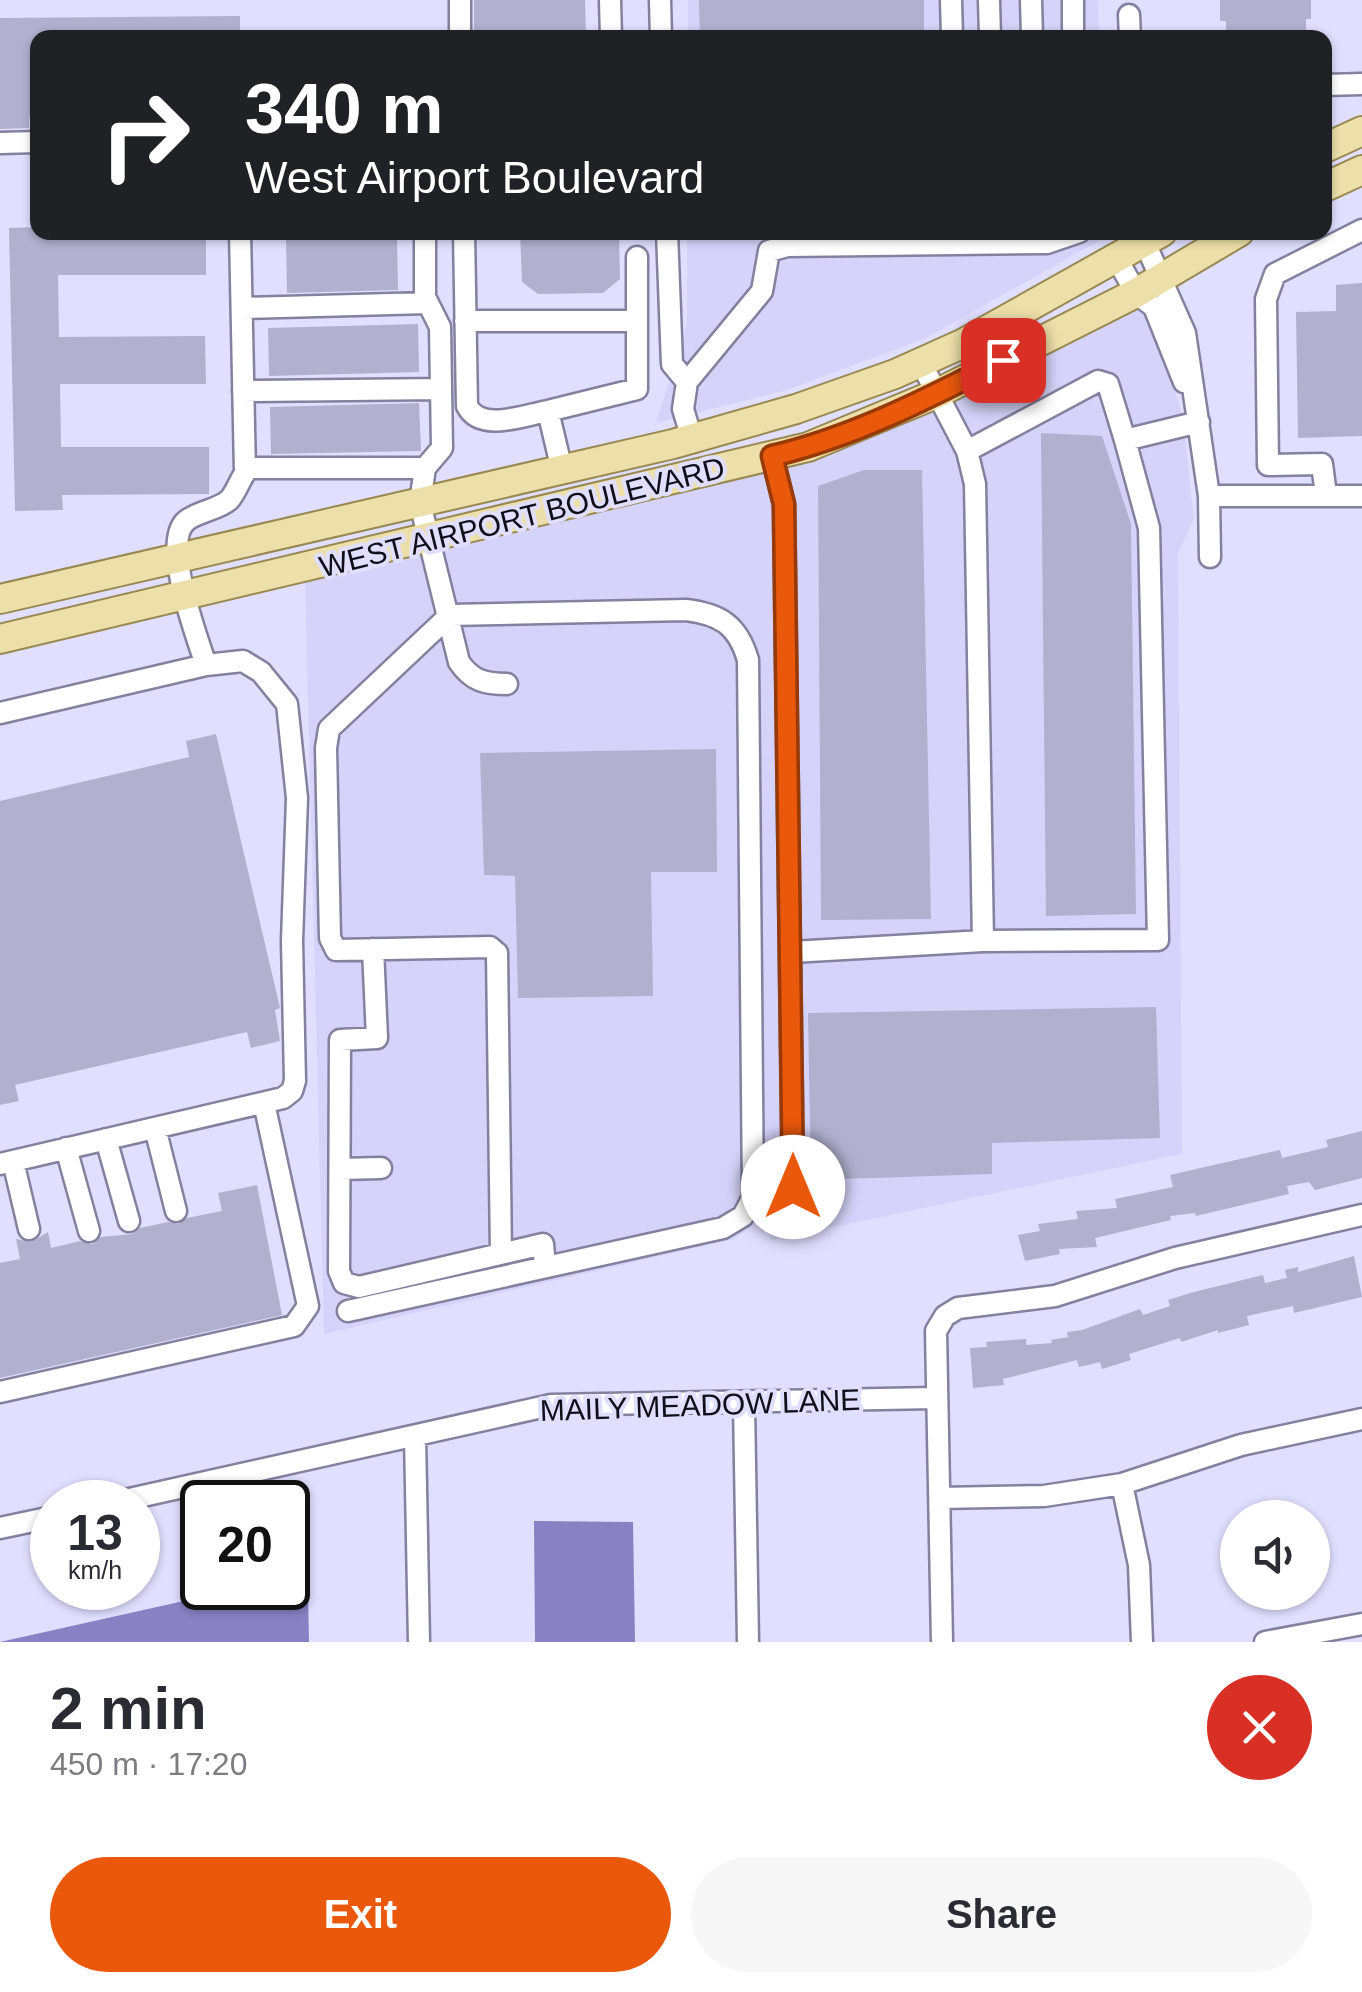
<!DOCTYPE html>
<html lang="en">
<head>
<meta charset="utf-8">
<style>
	:root { --surface:#fff; --page:#f7f7f7; --text:#2b2b33; --muted:#7c7c81; --accent:#ea580c }
	body { margin:0; font-family:Helvetica,sans-serif; background:var(--page); color:var(--text); height:100vh; display:flex; flex-direction:column; font-size:38px; white-space:nowrap }
	* { box-sizing:border-box; margin:0 }
	p { font-size:32px; color:var(--muted) }
	.icon { flex:none; width:55px; height:55px; fill:none; stroke:currentColor; stroke-width:2; stroke-linecap:round; stroke-linejoin:round }
	.map { position:relative; height:1642px; overflow:hidden }
	.panel { display:flex; flex-direction:column; background:var(--surface); flex:1 }
	.panel>* { flex:none }
	.hud { position:absolute; left:30px; top:30px; width:1302px; height:210px; border-radius:20px; box-shadow:0 2px 8px #0004; background:#202124; color:#fff; overflow:hidden }
	.fabs { position:absolute; left:1220px; top:1500px; display:grid; gap:20px }
	.fabs a { display:grid; place-items:center; width:110px; height:110px; border-radius:50%; background:var(--surface); box-shadow:0 2px 8px #0004; font-size:50px }
	.speed { position:absolute; left:30px; top:1480px; display:flex; gap:20px; font-size:50px; font-weight:700; text-align:center }
	.speed>* { display:grid; place-content:center; width:130px; height:130px; border-radius:50%; background:var(--surface); box-shadow:0 2px 8px #0004; line-height:1 }
	.speed small { font-size:25px; font-weight:400 }
	.speed .limit { border:5px solid #111; border-radius:15px; background:#fff; color:#111 }
	.pin { position:absolute; display:grid; place-items:center; width:85px; height:85px; color:#fff; margin:-42px; border-radius:20px; box-shadow:0 5px 15px #0006 }
	.me { position:absolute; width:110px; margin:-55px; rotate:0deg; stroke-linejoin:round; filter:drop-shadow(0 0 8px #0008) }
	.turn { display:flex; align-items:center; gap:35px; height:210px; padding:0 50px; font-size:45px }
	.turn .icon { width:130px; height:130px; stroke-width:2.5 }
	.turn b { display:block; font-size:70px; line-height:85px }
	.round { display:grid; place-items:center; flex:none; width:105px; height:105px; border-radius:52px; background:var(--page) }
	.overview { display:flex; align-items:center; justify-content:space-between; height:170px; padding:0 50px }
	h1 { font-size:60px; font-weight:600; line-height:75px }
	.cta { display:flex; gap:20px; margin-top:auto; padding:20px 50px }
	.cta a { flex:1; height:115px; border-radius:60px; background:var(--accent); color:#fff; font-size:40px; font-weight:600; line-height:115px; text-align:center }
	.cta a+a { background:var(--page); color:var(--text) }
	.map>svg:first-child { display:block }
	.built { fill:#d5d3f9 }
	.water { fill:#8882c5 }
	.building { fill:#b1b0cf }
	.lines { fill:none; stroke-linecap:round; stroke-linejoin:round }
	.minor-casing { stroke:#83819e; stroke-width:25 }
	.major-casing { stroke:#988952; stroke-width:32 }
	.minor { stroke:#fff; stroke-width:20 }
	.major { stroke:#eddfa9; stroke-width:28 }
	.route-casing { stroke:#983908; stroke-width:25 }
	.route { stroke:#ea580c; stroke-width:18 }
	.labels { text-anchor:middle; dominant-baseline:central; stroke-width:8; stroke-linejoin:round; paint-order:stroke }
	.street-label { font-size:30px; fill:#100f19; stroke:#e0dfff }
</style>
</head>
<body>
<div class="map">
<svg width="1362" height="1642" viewBox="0 0 1362 1642">
	<rect width="100%" height="100%" fill="#e0dfff"/>
	<path class="built" d="M 688,0 L 1098,0 L 1099,37 L 688,38 Z
		M 687,233 L 1102,233 L 1102,239 L 926,338 L 787,390 L 656,423 L 687,325 Z
		M 1138,307 L 1148,315 L 1164,353 L 1182,414 L 1194,518 L 1178,553 L 1182,1154 L 771,1240 L 767,1207 L 762,1219 L 734,1239 L 324,1334 L 305,579 L 825,451 L 927,415 L 1093,324 Z"/>
	<path class="water" d="M 534,1521 L 633,1522 L 635,1642 L 535,1642 Z
		M 288,1577 L 299,1578 L 308,1591 L 309,1642 L 0,1642 L 242,1588 L 288,1588 Z"/>
	<path class="building" d="M 474,0 L 585,0 L 586,38 L 474,38 Z
		M 699,0 L 924,0 L 924,38 L 700,38 Z
		M 1220,0 L 1311,0 L 1311,19 L 1306,19 L 1306,33 L 1297,33 L 1297,38 L 1235,38 L 1226,35 L 1226,21 L 1220,21 Z
		M 240,16 L 240,38 L 38,38 L 38,117 L 29,117 L 29,128 L 0,129 L 0,18 Z
		M 38,227 L 38,232 L 206,232 L 206,275 L 58,275 L 59,337 L 205,336 L 206,384 L 60,384 L 61,447 L 209,447 L 209,494 L 62,495 L 63,510 L 15,511 L 9,228 Z
		M 520,232 L 619,232 L 620,279 L 603,293 L 538,294 L 522,282 Z
		M 397,237 L 398,290 L 287,293 L 286,238 Z
		M 1362,283 L 1362,436 L 1298,438 L 1296,312 L 1336,311 L 1336,285 Z
		M 418,324 L 419,372 L 269,376 L 268,328 Z
		M 419,403 L 421,451 L 271,454 L 270,407 Z
		M 1041,433 L 1102,436 L 1131,524 L 1136,914 L 1046,916 Z
		M 864,470 L 922,470 L 931,919 L 821,920 L 818,486 Z
		M 216,734 L 280,1008 L 275,1010 L 280,1041 L 251,1048 L 247,1032 L 15,1085 L 19,1101 L 0,1105 L 0,801 L 189,757 L 186,741 Z
		M 716,749 L 717,872 L 651,872 L 653,996 L 518,998 L 515,876 L 484,875 L 480,753 Z
		M 1156,1007 L 1160,1138 L 992,1143 L 992,1174 L 811,1180 L 808,1013 Z
		M 1362,1131 L 1362,1178 L 1315,1190 L 1309,1182 L 1287,1186 L 1289,1194 L 1196,1216 L 1195,1213 L 1170,1216 L 1171,1220 L 1095,1238 L 1097,1247 L 1059,1249 L 1060,1254 L 1025,1261 L 1018,1235 L 1040,1231 L 1038,1224 L 1078,1219 L 1076,1211 L 1117,1208 L 1115,1199 L 1173,1187 L 1170,1175 L 1280,1150 L 1282,1158 L 1328,1147 L 1326,1140 Z
		M 257,1185 L 282,1315 L 0,1378 L 0,1263 L 20,1259 L 16,1239 L 31,1242 L 48,1232 L 51,1248 L 80,1241 L 92,1244 L 101,1237 L 132,1234 L 140,1228 L 168,1222 L 178,1224 L 187,1218 L 222,1211 L 218,1193 Z
		M 1354,1256 L 1362,1297 L 1294,1313 L 1293,1306 L 1247,1316 L 1249,1325 L 1218,1333 L 1218,1330 L 1181,1342 L 1180,1338 L 1129,1354 L 1131,1360 L 1102,1369 L 1100,1362 L 1079,1367 L 1077,1360 L 1003,1379 L 1004,1385 L 973,1388 L 970,1348 L 987,1347 L 986,1342 L 1026,1339 L 1026,1345 L 1052,1343 L 1051,1340 L 1068,1337 L 1067,1332 L 1082,1330 L 1140,1309 L 1143,1315 L 1170,1306 L 1168,1300 L 1190,1293 L 1263,1275 L 1265,1283 L 1287,1278 L 1285,1270 L 1298,1267 L 1298,1272 Z"/>
	<g class="lines">
		<g class="minor-casing">
			<path id="minor" d="M 460,0 L 460,38
				M 610,0 L 611,38
				M 660,0 L 661,38
				M 951,0 L 952,38
				M 989,0 L 990,38
				M 1031,0 L 1032,38
				M 1073,0 L 1073,38
				M 1129,15 L 1130,38
				M 1325,85 L 1362,84
				M 0,143 L 38,142
				M 425,232 L 425,297 L 440,327 L 442,448 L 425,468 L 420,503 L 459,662 C 472,681 485,684 507,684
				M 464,232 L 467,406 C 481,433 524,415 548,411 L 562,470
				M 667,232 L 672,364 L 687,382
				M 1145,243 L 1185,333 L 1209,496 L 1210,557
				M 1117,259 L 1136,293 L 1154,307 L 1184,382
				M 242,308 L 428,303
				M 465,321 L 637,321
				M 243,391 L 441,389
				M 548,411 L 637,389 L 637,257
				M 692,439 L 683,409 L 687,382 L 762,291 L 769,251 L 787,246 L 1047,243 L 1079,232
				M 967,451 L 1098,381 L 1108,384 L 1125,440 L 1199,422
				M 772,456 L 784,504 L 793,1187
				M 245,468 L 425,468
				M 1326,495 L 1322,464 L 1268,465 L 1266,299 L 1275,274 L 1362,230
				M 1209,496 L 1362,496
				M 0,713 L 206,665
				M 983,941 L 1158,940 L 1149,528 L 1125,440
				M 373,949 L 377,1038 L 340,1040 L 339,1271 L 344,1283 L 359,1287 L 543,1244 L 545,1266
				M 792,952 L 983,941 L 975,484 L 967,451 L 921,363
				M 155,1128 L 176,1211
				M 106,1139 L 129,1221
				M 66,1148 L 89,1231
				M 13,1161 L 29,1229
				M 0,1164 L 283,1098 L 292,1091 L 295,1081 L 292,941 L 297,798 L 287,704 L 261,672 L 243,661 L 206,665 C 197,637 161,543 186,521 C 198,511 218,510 229,500 C 235,494 240,480 245,473 L 240,232
				M 340,1169 L 381,1168
				M 348,1311 L 723,1228 L 743,1216 L 753,1197 L 748,660 C 738,625 720,614 686,610 L 450,615 L 329,729 L 326,748 L 330,938 L 336,950 L 490,947 L 497,953 L 501,1254
				M 0,1392 L 294,1326 L 308,1306 L 264,1103
				M 744,1404 L 748,1642
				M 415,1436 L 419,1642
				M 1122,1484 L 1139,1565 L 1142,1642
				M 940,1498 L 1044,1496 L 1122,1484 L 1241,1445 L 1362,1419
				M 116,1502 L 551,1405 L 934,1398
				M 0,1528 L 52,1517
				M 942,1642 L 936,1331 L 945,1316 L 958,1308 L 1055,1296 L 1175,1258 L 1362,1215
				M 1265,1642 L 1362,1624"/>
		</g>
		<g class="major-casing">
			<path id="major" d="M 1325,148 L 1362,131
				M 1325,187 L 1362,170
				M 0,599 L 673,444 L 796,409 L 895,374 L 964,343 L 1162,232
				M 0,639 L 808,447 L 936,394 L 1136,293 L 1239,232"/>
		</g>
		<use href="#minor" class="minor"/>
		<use href="#major" class="major"/>
	</g>
	<g class="lines">
		<g class="route-casing">
			<path id="route" d="M 793,1187 L 784,504 L 772,456 C 853,437 929,398 1003,360"/>
		</g>
		<use href="#route" class="route"/>
	</g>
	<g class="labels">
		<g class="street-label">
			<text transform="translate(522 517) rotate(-14)">WEST AIRPORT BOULEVARD</text>
			<text transform="translate(700 1405) rotate(-2)">MAILY MEADOW LANE</text>
		</g>
	</g>
</svg>
<div class="fabs">
<a><svg class="icon" aria-label="sound" viewBox="0 0 24 24"><path d="M4 9h4l5-4v14l-5-4H4zM17 9q2 3 0 6"/></svg></a>
</div>
<div class="speed"><div>13<small>km/h</small></div><div class="limit">20</div></div>
<div class="pin" style="left:1003px;top:360px;background:#d93025"><svg class="icon" aria-label="arrive" viewBox="0 0 24 24"><path d="M6 21V4h12l-3 4 3 4H6"/></svg></div>
<svg class="me" style="left:793px;top:1187px" viewBox="-20 -20 40 40"><circle r="19" fill="#fff"/><path d="M0-13L10 11 0 6-10 11z" fill="#ea580c"/></svg>
<div class="hud">
<div class="turn"><svg class="icon" aria-label="right" viewBox="0 0 24 24"><path d="M7 20v-9h11M14 6l5 5-5 5"/></svg><div><b>340 m</b>West Airport Boulevard</div></div>
</div>
</div>
<section class="panel">
<div class="overview"><div><h1>2 min</h1><p>450 m · 17:20</p></div><a class="round" style="background:#d93025;color:#fff"><svg class="icon" aria-label="close" viewBox="0 0 24 24"><path d="M6 6l12 12M18 6L6 18"/></svg></a></div>
<div class="cta"><a>Exit</a><a>Share</a></div>
</section>
</body>
</html>
